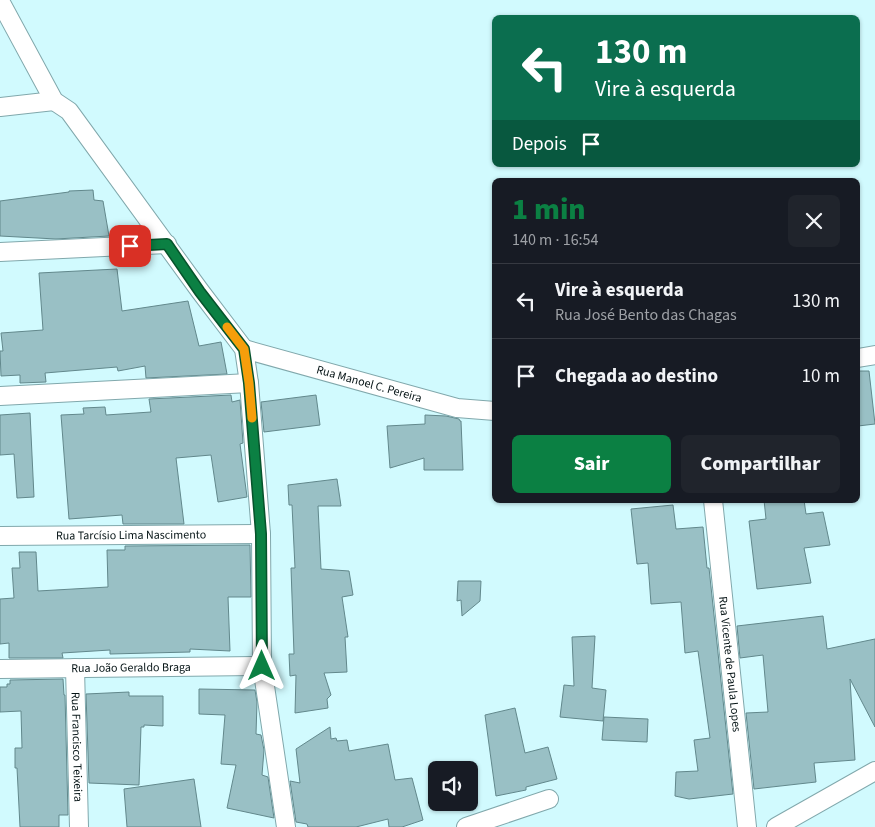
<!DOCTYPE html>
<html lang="pt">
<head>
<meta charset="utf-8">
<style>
	:root { --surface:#171b24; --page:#20242c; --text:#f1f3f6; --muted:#9ea1a6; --line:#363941; --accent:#0b8043 }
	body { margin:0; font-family:"Source Sans 3",sans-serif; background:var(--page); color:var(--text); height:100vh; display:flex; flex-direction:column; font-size:19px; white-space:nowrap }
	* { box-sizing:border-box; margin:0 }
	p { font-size:16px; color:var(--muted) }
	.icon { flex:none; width:28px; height:28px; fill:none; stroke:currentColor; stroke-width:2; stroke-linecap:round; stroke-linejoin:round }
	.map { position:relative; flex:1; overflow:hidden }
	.panel { position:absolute; left:492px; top:178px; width:368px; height:325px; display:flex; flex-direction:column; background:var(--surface); border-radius:8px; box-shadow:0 1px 4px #0004 }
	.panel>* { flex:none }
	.guide { position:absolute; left:492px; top:15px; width:368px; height:152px; border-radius:8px; box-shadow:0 1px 4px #0004; background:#0b6e4f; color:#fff; overflow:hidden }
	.controls { position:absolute; left:428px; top:761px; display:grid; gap:10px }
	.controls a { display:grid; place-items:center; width:50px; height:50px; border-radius:8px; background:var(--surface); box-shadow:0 1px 4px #0004; font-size:25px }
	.pin { position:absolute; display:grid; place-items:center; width:42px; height:42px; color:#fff; margin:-21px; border-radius:10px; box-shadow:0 2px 8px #0006 }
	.me { position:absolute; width:55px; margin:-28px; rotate:0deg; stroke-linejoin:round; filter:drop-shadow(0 0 4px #0008) }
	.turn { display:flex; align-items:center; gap:18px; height:105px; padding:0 20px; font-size:22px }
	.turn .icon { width:65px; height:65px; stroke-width:2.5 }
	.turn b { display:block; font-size:35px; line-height:42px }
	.then { display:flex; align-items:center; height:48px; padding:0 20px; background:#0003; gap:10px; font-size:19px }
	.round { display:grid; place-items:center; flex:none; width:52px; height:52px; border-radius:8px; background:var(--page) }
	.summary { display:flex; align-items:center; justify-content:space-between; height:85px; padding:0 20px }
	h1 { font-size:30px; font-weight:800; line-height:38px; color:var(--accent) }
	.button { display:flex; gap:10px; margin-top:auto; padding:10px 20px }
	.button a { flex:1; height:58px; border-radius:8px; background:var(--accent); color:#fff; font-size:20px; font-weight:800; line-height:58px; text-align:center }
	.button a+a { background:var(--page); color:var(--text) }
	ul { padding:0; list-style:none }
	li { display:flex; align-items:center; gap:15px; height:75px; padding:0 20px; border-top:1px solid var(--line) }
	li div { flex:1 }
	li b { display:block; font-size:19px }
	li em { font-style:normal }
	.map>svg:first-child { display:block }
	.building { fill:#99c0c5; stroke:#62888c }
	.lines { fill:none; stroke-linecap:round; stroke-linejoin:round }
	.street-casing { stroke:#81a8ac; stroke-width:20 }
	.street { stroke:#fff; stroke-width:18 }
	.route-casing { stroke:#07532c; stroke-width:12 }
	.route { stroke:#0b8043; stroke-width:9 }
	.slow { stroke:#f59e0b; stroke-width:9 }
	.labels { text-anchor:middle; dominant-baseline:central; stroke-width:4; stroke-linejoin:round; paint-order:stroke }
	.street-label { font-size:12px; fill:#061416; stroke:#d1fafe }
</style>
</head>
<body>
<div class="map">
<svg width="875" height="827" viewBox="0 0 875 827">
	<rect width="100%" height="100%" fill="#d1fafe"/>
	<path class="building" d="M 93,190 L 94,200 L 103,201 L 109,236 L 56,239 L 0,236 L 0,201 L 69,192 L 69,191 Z
		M 117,269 L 122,311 L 188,301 L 199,346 L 221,342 L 227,374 L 146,378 L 145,366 L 118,371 L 117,367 L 45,373 L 46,382 L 20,383 L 20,375 L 1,376 L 0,351 L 3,351 L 1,333 L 43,330 L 39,273 Z
		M 858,371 L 869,371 L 875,424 L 858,426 Z
		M 231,395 L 232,402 L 240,400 L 243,443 L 240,444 L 247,497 L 218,502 L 211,455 L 176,458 L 184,524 L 123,524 L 122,515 L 69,519 L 61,415 L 84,414 L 83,408 L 105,407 L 106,415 L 151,412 L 149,399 Z
		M 316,395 L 320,425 L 264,432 L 261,402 Z
		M 30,413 L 34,497 L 17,498 L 14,454 L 0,455 L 0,415 Z
		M 425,415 L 446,416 L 459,419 L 460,421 L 461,421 L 463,470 L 424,470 L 424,458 L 390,468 L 387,426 L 425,424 Z
		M 337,479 L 341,506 L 318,506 L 321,569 L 349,571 L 353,595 L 342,597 L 348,637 L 345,637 L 347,672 L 324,673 L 331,695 L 327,699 L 328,708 L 295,713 L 296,675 L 290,676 L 289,654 L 294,654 L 291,568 L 295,568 L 292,505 L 289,505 L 288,485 Z
		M 764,500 L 804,500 L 806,514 L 823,512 L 830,545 L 804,548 L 811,583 L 757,589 L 749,521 L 766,519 Z
		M 673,505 L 676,529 L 703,527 L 707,568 L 709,568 L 733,794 L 689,799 L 675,796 L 676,772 L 698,771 L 694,740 L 710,738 L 698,651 L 685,653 L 681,602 L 651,604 L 648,563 L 637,564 L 631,509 Z
		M 250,545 L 251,597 L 228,597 L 230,651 L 190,649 L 190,652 L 110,654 L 110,650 L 62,653 L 63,658 L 9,658 L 9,643 L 0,644 L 0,599 L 14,598 L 12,568 L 20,568 L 19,552 L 36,552 L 38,591 L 108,587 L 107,550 L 125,550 L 125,546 Z
		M 458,581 L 481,581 L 480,601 L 462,616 L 461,600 L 457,601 Z
		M 823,616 L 827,649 L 875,639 L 875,727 L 850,679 L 855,760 L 814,763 L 816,782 L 754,789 L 746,713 L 768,712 L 763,655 L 740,658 L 737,626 Z
		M 595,636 L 592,688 L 606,690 L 603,721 L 560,717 L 564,685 L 574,686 L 572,637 Z
		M 63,679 L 64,695 L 65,695 L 68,815 L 59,815 L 59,827 L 20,827 L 17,768 L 15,768 L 15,748 L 22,748 L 21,711 L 0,712 L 0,687 L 7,687 L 7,684 L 10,684 L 10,680 Z
		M 199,689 L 255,690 L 257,702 L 256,734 L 261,735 L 264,750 L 262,775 L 268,777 L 274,818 L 227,808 L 236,765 L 221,764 L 225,715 L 199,714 Z
		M 129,692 L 129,696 L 163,696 L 163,726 L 144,725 L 144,727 L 141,727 L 139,785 L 89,783 L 86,694 Z
		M 515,708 L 525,753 L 548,747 L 557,779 L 526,787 L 526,790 L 496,796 L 485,715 Z
		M 604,717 L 648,719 L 647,742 L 602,740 Z
		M 330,727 L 331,739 L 336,738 L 337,741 L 347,740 L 349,751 L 388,744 L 395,780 L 412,778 L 423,820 L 402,827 L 389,827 L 388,819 L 356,827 L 308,827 L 307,824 L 296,822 L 290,781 L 300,783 L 296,749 Z
		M 194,779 L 201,827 L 127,827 L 124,789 Z"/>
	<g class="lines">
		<g class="street-casing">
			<g id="street">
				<path d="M 0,1 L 54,101 L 69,111 L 200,291 L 244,349 L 249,383 L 261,534 L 262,666 L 286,827"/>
				<path d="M 0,107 L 54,101"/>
				<path d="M 0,252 L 167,244"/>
				<path id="s1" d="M 244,349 L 457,408 L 495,411"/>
				<path d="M 858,358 L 875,355"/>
				<path d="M 0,396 L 249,383"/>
				<path id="s2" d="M 713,500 L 747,827"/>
				<path id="s3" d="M 0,536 L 261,534"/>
				<path id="s4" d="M 75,668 L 79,827"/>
				<path id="s5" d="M 0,669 L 262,666"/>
				<path d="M 466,827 L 549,799"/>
				<path d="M 776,827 L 875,771"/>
			</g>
		</g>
		<use href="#street" class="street"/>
	</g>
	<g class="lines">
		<g class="route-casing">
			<path id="route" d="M 130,246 L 167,244 L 200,292 L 244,349 L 249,383 L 261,534 L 262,666"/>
		</g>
		<use href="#route" class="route"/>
		<path class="slow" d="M 227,327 L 244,349 L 249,383 L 252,418"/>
	</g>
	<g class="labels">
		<g class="street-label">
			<text stroke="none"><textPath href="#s1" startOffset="130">Rua Manoel C. Pereira</textPath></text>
			<text stroke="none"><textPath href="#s3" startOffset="131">Rua Tarcísio Lima Nascimento</textPath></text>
			<text stroke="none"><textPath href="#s2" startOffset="165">Rua Vicente de Paula Lopes</textPath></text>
			<text stroke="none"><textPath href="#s5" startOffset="131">Rua João Geraldo Braga</textPath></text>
			<text stroke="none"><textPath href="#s4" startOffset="79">Rua Francisco Teixeira</textPath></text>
		</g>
	</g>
</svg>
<div class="controls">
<a><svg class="icon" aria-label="sound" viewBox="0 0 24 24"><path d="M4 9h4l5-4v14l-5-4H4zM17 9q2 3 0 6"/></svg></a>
</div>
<div class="pin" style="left:130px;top:246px;background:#d93025"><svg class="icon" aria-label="arrive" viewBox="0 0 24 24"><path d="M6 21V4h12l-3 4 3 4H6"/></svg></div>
<svg class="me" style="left:262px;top:666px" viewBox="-20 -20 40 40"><path d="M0-17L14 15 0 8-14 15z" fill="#0b8043" stroke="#fff" stroke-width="4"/></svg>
<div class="guide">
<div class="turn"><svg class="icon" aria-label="left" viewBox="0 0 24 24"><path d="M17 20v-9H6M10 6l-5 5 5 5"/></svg><div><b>130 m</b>Vire à esquerda</div></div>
<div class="then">Depois<svg class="icon" aria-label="arrive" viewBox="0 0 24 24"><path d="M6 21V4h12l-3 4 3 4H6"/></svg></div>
</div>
<section class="panel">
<div class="summary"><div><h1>1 min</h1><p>140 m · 16:54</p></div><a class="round"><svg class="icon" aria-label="close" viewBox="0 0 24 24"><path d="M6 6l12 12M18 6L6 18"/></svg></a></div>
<ul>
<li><svg class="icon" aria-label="left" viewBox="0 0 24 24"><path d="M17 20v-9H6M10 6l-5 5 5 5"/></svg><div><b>Vire à esquerda</b><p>Rua José Bento das Chagas</p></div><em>130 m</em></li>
<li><svg class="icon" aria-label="arrive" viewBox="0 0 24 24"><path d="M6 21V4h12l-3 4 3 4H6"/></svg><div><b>Chegada ao destino</b></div><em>10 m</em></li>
</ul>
<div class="button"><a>Sair</a><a>Compartilhar</a></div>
</section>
</div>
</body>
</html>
